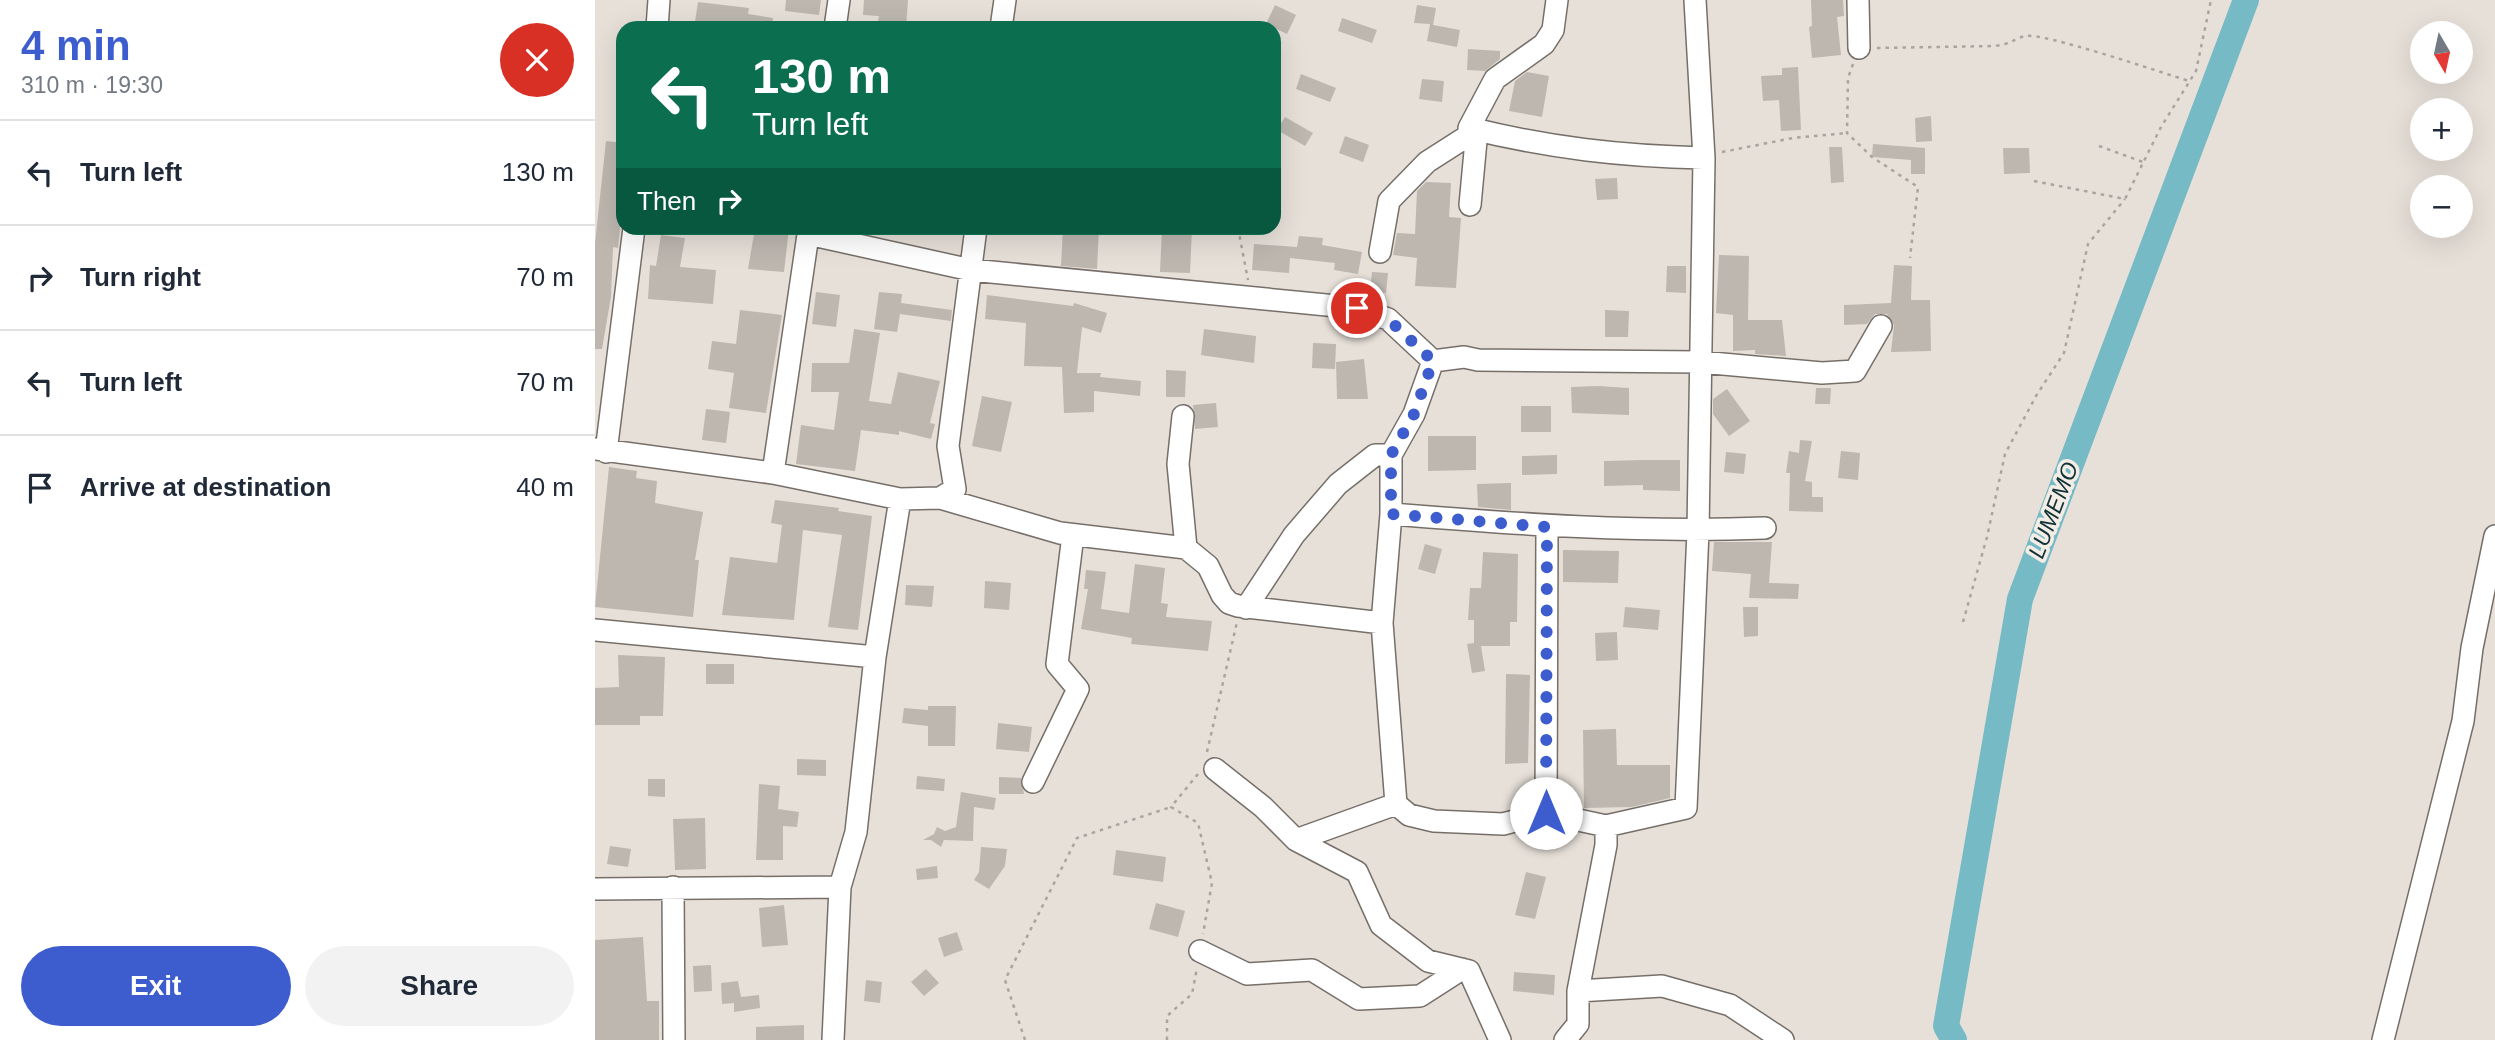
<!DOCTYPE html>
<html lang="en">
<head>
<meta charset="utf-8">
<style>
	:root { --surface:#fff; --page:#f2f2f3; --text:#1f2937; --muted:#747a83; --line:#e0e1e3; --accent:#3d5dcf }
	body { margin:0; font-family:Arial,sans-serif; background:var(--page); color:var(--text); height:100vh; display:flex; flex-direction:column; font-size:26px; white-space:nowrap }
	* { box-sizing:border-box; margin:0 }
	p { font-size:23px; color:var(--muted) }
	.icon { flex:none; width:38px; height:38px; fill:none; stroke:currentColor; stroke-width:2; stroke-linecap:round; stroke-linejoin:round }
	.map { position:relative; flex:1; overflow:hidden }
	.side { display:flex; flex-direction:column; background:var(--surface); width:595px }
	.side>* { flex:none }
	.guide { position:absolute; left:21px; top:21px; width:665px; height:214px; border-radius:21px; box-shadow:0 7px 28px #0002; background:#0b6e4f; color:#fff; overflow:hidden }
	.needle { width:46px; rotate:171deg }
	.buttons { position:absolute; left:1815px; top:21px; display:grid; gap:14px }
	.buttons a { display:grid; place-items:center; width:63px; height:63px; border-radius:50%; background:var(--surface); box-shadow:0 7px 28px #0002; font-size:35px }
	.pin { position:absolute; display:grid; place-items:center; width:60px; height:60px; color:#fff; margin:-30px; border:4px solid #fff; border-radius:50%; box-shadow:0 2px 7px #0007 }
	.me { position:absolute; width:77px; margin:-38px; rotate:0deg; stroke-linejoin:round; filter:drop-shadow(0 0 5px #0008) }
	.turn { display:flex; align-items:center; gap:24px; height:147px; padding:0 21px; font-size:32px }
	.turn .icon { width:91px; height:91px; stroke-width:2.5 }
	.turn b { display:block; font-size:49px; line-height:60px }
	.then { display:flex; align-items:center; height:66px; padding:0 21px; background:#0003; gap:14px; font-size:26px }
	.round { display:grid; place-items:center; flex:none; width:74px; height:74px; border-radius:37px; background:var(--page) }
	.headline { display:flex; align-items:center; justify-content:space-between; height:119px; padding:0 21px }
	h1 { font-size:42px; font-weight:600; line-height:52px; color:var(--accent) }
	.action { display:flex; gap:14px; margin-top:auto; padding:14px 21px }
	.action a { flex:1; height:80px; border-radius:42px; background:var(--accent); color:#fff; font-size:28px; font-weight:600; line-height:80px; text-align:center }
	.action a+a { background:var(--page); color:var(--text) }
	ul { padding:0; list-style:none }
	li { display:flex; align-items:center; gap:21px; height:105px; padding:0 21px; border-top:2px solid var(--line) }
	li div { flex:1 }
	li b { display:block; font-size:26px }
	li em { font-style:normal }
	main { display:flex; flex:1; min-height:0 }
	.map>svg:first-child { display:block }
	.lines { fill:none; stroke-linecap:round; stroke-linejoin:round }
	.river { stroke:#76bac5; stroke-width:26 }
	.building { fill:#bdb7b0 }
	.minor-casing { stroke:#766f69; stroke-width:24 }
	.path { stroke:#aaa49f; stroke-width:2.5; stroke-dasharray:3.5 5; stroke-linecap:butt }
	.minor { stroke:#fff; stroke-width:21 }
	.route { stroke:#3d5dcf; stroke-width:12; stroke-dasharray:0 21.6 }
	.labels { text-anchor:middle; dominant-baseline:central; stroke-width:7; stroke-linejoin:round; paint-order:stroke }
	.water-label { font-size:23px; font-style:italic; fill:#103238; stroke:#f4ede6 }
</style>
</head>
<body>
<main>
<section class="side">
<div class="headline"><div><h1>4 min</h1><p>310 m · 19:30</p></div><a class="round" style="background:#d93025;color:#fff"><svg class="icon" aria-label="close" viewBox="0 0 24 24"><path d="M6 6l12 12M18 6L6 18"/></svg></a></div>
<ul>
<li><svg class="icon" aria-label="left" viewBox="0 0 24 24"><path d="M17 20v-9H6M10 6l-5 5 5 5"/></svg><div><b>Turn left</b></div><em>130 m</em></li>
<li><svg class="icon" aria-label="right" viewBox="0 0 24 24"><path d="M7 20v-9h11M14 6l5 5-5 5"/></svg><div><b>Turn right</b></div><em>70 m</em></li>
<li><svg class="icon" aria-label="left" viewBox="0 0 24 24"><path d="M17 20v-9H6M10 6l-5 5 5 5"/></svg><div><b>Turn left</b></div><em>70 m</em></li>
<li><svg class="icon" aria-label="arrive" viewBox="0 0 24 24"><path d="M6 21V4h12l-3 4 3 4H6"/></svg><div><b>Arrive at destination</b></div><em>40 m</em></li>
</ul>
<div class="action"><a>Exit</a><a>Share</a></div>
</section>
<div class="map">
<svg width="1900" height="1040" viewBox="0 0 1900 1040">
	<rect width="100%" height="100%" fill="#e7e0d9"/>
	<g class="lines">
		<path class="river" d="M 1359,1040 L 1351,1026 L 1425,599 L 1651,0"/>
	</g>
	<path class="building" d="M 191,0 L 226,0 L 224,15 L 190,11 Z
		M 269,0 L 313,0 L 311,28 L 282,28 L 284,16 L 268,15 Z
		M 1216,0 L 1248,0 L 1249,16 L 1242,17 L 1246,55 L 1217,58 L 1214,27 L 1217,26 Z
		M 103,2 L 154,8 L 153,14 L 178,18 L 177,28 L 99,28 Z
		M 680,5 L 701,15 L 692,34 L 671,24 Z
		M 822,5 L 841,8 L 838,25 L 865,30 L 862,47 L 832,41 L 835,24 L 819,23 Z
		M 747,18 L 782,30 L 777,43 L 743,31 Z
		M 873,49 L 905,51 L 905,59 L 890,71 L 872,70 Z
		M 1203,67 L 1206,130 L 1186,131 L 1184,100 L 1168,101 L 1166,76 L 1187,75 L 1187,68 Z
		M 932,72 L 954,76 L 947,117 L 914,111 L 920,81 Z
		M 706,74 L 741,88 L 735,102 L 701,89 Z
		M 827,79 L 849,81 L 847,102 L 824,99 Z
		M 1336,116 L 1337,141 L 1321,142 L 1320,118 Z
		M 690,117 L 718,133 L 710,146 L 682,130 Z
		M 750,136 L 774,145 L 768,162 L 744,153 Z
		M 11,141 L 28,143 L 28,202 L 23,248 L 18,247 L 16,297 L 7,349 L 0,349 L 0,243 Z
		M 1278,144 L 1330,148 L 1330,174 L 1316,174 L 1316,160 L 1277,157 Z
		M 1234,147 L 1247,147 L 1249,182 L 1236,183 Z
		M 1408,148 L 1434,148 L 1435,173 L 1409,174 Z
		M 1022,178 L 1023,199 L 1002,200 L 1000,179 Z
		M 831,182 L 856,183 L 854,217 L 866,218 L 861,288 L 820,286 L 822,258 L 798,255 L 802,233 L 820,234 L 822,191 Z
		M 160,228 L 194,228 L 189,272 L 153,269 Z
		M 468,228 L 504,228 L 502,269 L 466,266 Z
		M 567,228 L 597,228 L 595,273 L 565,272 Z
		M 66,235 L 90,238 L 85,267 L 121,270 L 118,304 L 53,299 L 55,265 L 61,266 Z
		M 704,236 L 728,238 L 727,245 L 767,252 L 763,274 L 739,270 L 740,263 L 695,258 L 694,273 L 657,270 L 659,244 L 702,247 Z
		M 1124,255 L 1154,256 L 1153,320 L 1187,320 L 1191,356 L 1160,354 L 1160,350 L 1138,351 L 1138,315 L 1121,313 Z
		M 1299,265 L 1317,266 L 1316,300 L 1335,300 L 1336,351 L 1296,352 L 1299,325 L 1292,314 L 1280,314 L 1272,324 L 1249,325 L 1249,305 L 1296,303 Z
		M 1072,266 L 1091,266 L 1091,293 L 1071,292 Z
		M 777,272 L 793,273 L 791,293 L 775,292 Z
		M 221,292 L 245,295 L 241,327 L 217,324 Z
		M 284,292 L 307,294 L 306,303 L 357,310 L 356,321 L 305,314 L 302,332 L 279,329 Z
		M 392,295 L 478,306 L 479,303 L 512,313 L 506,333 L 487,327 L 482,373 L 506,373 L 505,377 L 546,381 L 545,396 L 499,391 L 499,412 L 469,413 L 467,367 L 429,366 L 431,323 L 390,319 Z
		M 145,310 L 187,315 L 171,413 L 134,408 L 139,373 L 113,369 L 117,341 L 141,344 Z
		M 1010,310 L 1034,311 L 1033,337 L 1010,337 Z
		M 259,329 L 285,333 L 274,401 L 296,404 L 303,372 L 345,381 L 335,423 L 340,424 L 336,439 L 304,431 L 304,435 L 266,430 L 260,471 L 201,464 L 206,425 L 239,430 L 244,392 L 216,392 L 217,363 L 254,363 Z
		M 609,329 L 661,336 L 659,363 L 606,355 Z
		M 718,343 L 741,344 L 740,369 L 717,368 Z
		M 769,359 L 773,399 L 742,399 L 741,362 Z
		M 571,370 L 591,371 L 590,397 L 571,397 Z
		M 1003,386 L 1034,388 L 1034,415 L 977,413 L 976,387 Z
		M 1221,388 L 1236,388 L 1235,404 L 1220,404 Z
		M 1132,389 L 1155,421 L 1134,436 L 1118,414 L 1118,399 Z
		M 387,396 L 417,402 L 406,452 L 377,446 Z
		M 621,403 L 623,427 L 600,429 L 598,405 Z
		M 926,406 L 956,406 L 956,432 L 926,432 Z
		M 111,409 L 135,412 L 131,443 L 107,440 Z
		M 833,436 L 881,436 L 881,470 L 833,471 Z
		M 1205,440 L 1217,441 L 1210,481 L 1217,482 L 1217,497 L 1228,497 L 1228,512 L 1194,511 L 1195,473 L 1191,473 L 1194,451 L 1204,453 Z
		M 1246,451 L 1265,453 L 1263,480 L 1243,478 Z
		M 1131,452 L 1151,454 L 1149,474 L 1129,472 Z
		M 962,455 L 962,474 L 927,475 L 927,456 Z
		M 1049,460 L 1085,460 L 1085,491 L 1048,490 L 1048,485 L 1009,486 L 1009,461 Z
		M 14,467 L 42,471 L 41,478 L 62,481 L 60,503 L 108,512 L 100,560 L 104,560 L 98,617 L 0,607 Z
		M 916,483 L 916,510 L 883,507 L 882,484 Z
		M 180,500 L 244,508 L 243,511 L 277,516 L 263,630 L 233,627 L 247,535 L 208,530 L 199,620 L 127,615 L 135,557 L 182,563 L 187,525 L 176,523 Z
		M 1119,542 L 1177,542 L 1174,583 L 1204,584 L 1203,599 L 1154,598 L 1156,574 L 1117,571 Z
		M 830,544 L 847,549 L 840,574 L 823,569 Z
		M 968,550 L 1024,551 L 1023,583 L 968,582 Z
		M 888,552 L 923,554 L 922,622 L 915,622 L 915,646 L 886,646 L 890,671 L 877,673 L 872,644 L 879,643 L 879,620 L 873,620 L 875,588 L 886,588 Z
		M 540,564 L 570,568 L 566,603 L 573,604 L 571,617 L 617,621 L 613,651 L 536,644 L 537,638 L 486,629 L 493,589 L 489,589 L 491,570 L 511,572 L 506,609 L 534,613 Z
		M 390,581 L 416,583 L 414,610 L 389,608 Z
		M 311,585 L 339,586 L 337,607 L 310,605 Z
		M 1030,607 L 1065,610 L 1063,630 L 1028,627 Z
		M 1148,607 L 1163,607 L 1163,636 L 1149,637 Z
		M 1022,632 L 1023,660 L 1001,661 L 1000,633 Z
		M 23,655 L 70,657 L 68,716 L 45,716 L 45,725 L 0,725 L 0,688 L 24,687 Z
		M 111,664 L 139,664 L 139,684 L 111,684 Z
		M 911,674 L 935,675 L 933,763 L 910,764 Z
		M 333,706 L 361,706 L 360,746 L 333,746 L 333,726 L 307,723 L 309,708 L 333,710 Z
		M 403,723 L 437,727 L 434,752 L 401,749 Z
		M 1021,729 L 1022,765 L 1075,765 L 1075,798 L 1037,807 L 989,808 L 988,730 Z
		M 202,759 L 231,760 L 231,776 L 202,775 Z
		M 322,776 L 350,779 L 349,791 L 321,789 Z
		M 404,777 L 426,778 L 429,794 L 404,794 Z
		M 53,779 L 70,779 L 70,797 L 53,796 Z
		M 164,784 L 185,786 L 183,809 L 204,812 L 202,827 L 188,826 L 188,860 L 161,860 Z
		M 366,792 L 401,798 L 399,810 L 379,807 L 378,841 L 349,840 L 346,847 L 336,840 L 328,840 L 339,834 L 342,827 L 350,831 L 361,827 Z
		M 110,818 L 111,869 L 80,870 L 78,819 Z
		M 15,846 L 36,849 L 33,867 L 12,864 Z
		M 386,847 L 412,849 L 410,866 L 394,889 L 379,880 L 384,872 Z
		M 521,850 L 571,857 L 568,882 L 518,875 Z
		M 342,866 L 343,878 L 322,880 L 321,869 Z
		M 931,872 L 951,877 L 940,919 L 920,915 Z
		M 561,903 L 590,911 L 583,937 L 554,929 Z
		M 189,905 L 193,945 L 167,947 L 164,908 Z
		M 362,932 L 368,950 L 349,957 L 343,938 Z
		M 48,937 L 52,1001 L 64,1001 L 64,1040 L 0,1040 L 0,940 Z
		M 116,965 L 117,991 L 99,992 L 98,966 Z
		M 331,969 L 344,983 L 329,996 L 316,982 Z
		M 919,972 L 960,975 L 959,995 L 918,991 Z
		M 271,980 L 287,982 L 285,1003 L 269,1001 Z
		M 143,981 L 146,997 L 164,995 L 165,1008 L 139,1012 L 139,1003 L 127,1004 L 126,983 Z
		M 209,1025 L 209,1040 L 161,1040 L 161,1027 Z"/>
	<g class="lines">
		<g class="minor-casing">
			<path id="minor" d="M 962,0 L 958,30 L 949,44 L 900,79 L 874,128 C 955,148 1025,156 1109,158
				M 1263,0 L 1264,48
				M 62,28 L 64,0
				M 240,28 L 244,0
				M 406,28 L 410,0
				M 875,205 L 882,130
				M 213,234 L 376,270 L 762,308 L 793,319 L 838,361 L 869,357 L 883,360 L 1106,362 L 1227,373 L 1260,371 L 1286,326
				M 785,252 L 794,201 L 832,162 L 882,130
				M 838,361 L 819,414 L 796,455 L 796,514 L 787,623 L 801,804 L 814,815 L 839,821 L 908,824 L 951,813 L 1011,826 L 1091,808 L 1103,531 L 1109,158 L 1100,0
				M 588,416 L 583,464 L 591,548
				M 0,449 L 178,473 L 305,499 L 345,498 L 360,489 L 353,446 L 381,228
				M 11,452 L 39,228
				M 178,473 L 214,228
				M 345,498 L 465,533 L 591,548 L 613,566 L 627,595 L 634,603 L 643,606 L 787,623
				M 796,514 C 921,524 1045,533 1170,528
				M 651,608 L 699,535 L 743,484 L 780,455 L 796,455
				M 0,630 L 280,657
				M 620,769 L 668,807 L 701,840 L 762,872 L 786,925 L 833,961 L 874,971 L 905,1040
				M 438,782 L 483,689 L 462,664 L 478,535
				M 951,813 L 952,527
				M 701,840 L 801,804
				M 78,887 L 79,1040
				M 0,889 L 245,887 L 261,832 L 280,657 L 305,499
				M 605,951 L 652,974 L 717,970 L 764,999 L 825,996 L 867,969
				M 983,991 L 1067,986 L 1135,1005 L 1188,1040
				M 238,1040 L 245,887
				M 970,1040 L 983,1024 L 983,991 L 1011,845 L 1011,826
				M 1788,1040 L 1868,721 L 1877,648 L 1900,536"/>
		</g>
		<path class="path" d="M 1282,48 L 1400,46 C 1417,44 1418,39 1430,36 C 1447,32 1568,73 1594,81
			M 1258,64 L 1253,78 L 1252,133 L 1277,157 L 1323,187 L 1315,258
			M 1504,146 L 1548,162
			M 1127,152 L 1198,138 L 1252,133
			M 1439,181 L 1530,199 L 1566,127 L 1601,71 L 1616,0
			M 643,228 L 653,280
			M 1368,622 L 1392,537 L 1410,454 L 1441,396 L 1469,353 L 1493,244 L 1530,199
			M 612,752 L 642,622
			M 603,774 L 576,807 L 603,823 L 617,883 L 608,934
			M 430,1040 L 410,980 L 482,838 L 576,807
			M 572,1040 L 572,1016 L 597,994 L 602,968"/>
		<use href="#minor" class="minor"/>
	</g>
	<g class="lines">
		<path class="route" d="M 762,308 L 793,319 L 838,361 L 819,414 L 796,455 L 796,514 L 952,527 L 951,813"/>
	</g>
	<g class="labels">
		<g class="water-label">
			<text transform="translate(1458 510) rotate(-69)">LUMEMO</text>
		</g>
	</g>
</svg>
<div class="buttons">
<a><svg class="needle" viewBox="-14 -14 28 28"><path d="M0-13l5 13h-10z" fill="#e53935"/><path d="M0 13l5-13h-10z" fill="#747a83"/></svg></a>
<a>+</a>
<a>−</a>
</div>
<div class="pin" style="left:762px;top:308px;background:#d93025"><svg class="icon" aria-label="arrive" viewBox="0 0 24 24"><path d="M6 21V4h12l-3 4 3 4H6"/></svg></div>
<svg class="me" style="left:951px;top:813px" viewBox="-20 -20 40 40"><circle r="19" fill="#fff"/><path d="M0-13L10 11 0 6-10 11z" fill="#3d5dcf"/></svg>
<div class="guide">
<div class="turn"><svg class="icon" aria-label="left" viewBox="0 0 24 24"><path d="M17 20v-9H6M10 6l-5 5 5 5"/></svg><div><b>130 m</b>Turn left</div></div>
<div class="then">Then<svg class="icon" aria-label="right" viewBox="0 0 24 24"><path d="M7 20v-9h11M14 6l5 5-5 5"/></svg></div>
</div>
</div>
</main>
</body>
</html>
